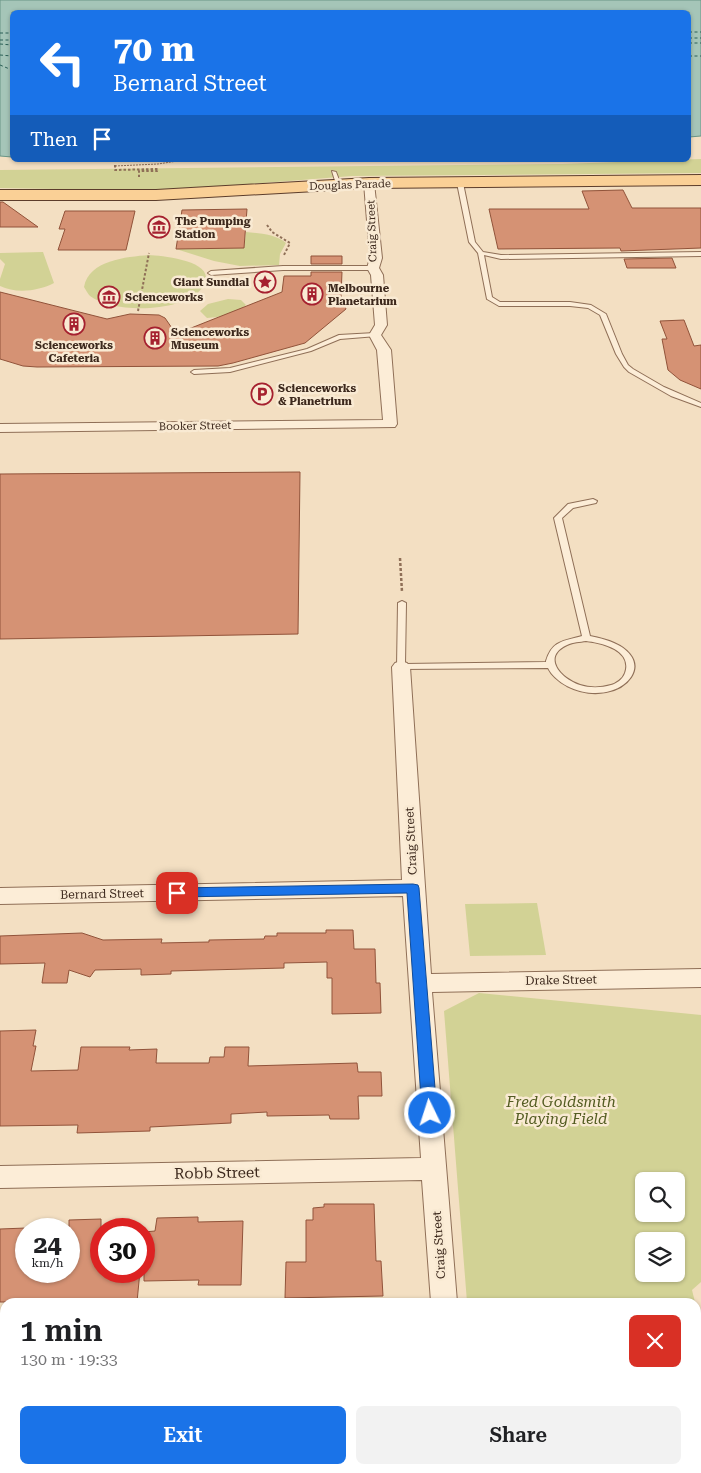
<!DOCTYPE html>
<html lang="en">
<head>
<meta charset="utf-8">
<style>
	:root { --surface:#fff; --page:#f2f2f2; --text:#202124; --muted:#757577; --accent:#1a73e8 }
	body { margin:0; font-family:"Roboto Serif",serif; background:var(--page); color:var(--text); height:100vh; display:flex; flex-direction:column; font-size:19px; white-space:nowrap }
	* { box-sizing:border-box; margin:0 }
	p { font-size:16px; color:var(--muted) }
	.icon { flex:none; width:28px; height:28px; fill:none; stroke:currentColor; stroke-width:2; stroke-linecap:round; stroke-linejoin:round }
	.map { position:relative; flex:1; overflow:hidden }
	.side { position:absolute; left:0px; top:1298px; width:701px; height:176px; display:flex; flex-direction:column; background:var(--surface); border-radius:15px 15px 0 0; box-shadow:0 1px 4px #0004 }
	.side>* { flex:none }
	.banner { position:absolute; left:10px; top:10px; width:681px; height:152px; border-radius:8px; box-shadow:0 1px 4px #0004; background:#1a73e8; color:#fff; overflow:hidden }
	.buttons { position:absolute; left:635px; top:1172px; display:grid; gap:10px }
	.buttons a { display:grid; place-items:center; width:50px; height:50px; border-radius:8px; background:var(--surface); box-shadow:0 1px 4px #0004; font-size:25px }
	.speed { position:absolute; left:15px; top:1218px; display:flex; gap:10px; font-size:25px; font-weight:700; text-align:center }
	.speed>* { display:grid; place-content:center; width:65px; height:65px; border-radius:50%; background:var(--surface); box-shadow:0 1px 4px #0004; line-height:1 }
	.speed small { font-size:12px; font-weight:400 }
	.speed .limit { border:8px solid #d22; background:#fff; color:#111 }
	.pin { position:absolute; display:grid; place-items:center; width:42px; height:42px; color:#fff; margin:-21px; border-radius:10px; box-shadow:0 2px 8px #0006 }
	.me { position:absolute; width:55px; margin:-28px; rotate:356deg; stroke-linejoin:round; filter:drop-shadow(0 0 4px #0008) }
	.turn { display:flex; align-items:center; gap:18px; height:105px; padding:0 20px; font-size:22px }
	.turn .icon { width:65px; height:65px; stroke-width:2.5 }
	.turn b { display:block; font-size:35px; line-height:42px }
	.then { display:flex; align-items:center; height:48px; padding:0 20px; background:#0003; gap:10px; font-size:19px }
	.round { display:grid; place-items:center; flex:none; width:52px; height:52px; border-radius:8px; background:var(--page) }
	.head { display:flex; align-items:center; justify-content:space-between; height:85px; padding:0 20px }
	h1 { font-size:30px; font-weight:600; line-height:38px }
	.cta { display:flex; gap:10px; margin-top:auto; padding:10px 20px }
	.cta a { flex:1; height:58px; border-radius:8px; background:var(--accent); color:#fff; font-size:20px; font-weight:600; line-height:58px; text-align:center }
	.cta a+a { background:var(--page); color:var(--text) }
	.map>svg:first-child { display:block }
	.green { fill:#d2d295; fill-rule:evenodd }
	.water { fill:#a5c5b8; stroke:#6a9586 }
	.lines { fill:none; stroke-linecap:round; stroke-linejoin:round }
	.ferry { stroke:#2a5f56; stroke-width:1; stroke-dasharray:3 2.5; stroke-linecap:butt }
	.building { fill:#d59274; stroke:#91533a }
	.service-casing { stroke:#8f6f57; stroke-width:2 }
	.minor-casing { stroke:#8f6f57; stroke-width:2 }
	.primary-casing { stroke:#5c3d2b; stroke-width:2 }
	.path-far3 { stroke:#8f6f57; stroke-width:1; stroke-dasharray:2 1; stroke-linecap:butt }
	.path-far2 { stroke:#8f6f57; stroke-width:2; stroke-dasharray:2.5 2; stroke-linecap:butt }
	.path-far1 { stroke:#8f6f57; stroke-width:2.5; stroke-dasharray:3 2; stroke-linecap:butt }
	.path { stroke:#8f6f57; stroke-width:4.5; stroke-dasharray:5 4; stroke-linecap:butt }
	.service { fill:#fcedd7; fill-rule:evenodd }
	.minor { fill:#fcedd7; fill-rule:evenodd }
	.primary { fill:#fad096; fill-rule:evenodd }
	.route { fill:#1a73e8; stroke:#114b97 }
	.labels { text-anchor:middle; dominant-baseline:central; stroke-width:5; stroke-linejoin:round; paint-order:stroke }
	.far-street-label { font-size:11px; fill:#3d291d; stroke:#f9ead3 }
	.far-poi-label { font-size:11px; font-weight:bold; fill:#3d291d; stroke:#f9ead3; text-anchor:start }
	.street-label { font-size:12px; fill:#3d291d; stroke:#f9ead3 }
	.near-park-label { font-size:15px; font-style:italic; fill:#535c21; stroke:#f9ead3 }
	.near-street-label { font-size:15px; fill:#3d291d; stroke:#f9ead3 }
</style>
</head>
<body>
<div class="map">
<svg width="701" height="1473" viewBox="0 0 701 1473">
	<rect width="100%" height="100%" fill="#f3dfc2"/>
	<path class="green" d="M 701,159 L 701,173 L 352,176 L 165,191 L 0,188 L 0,170 L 562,164 Z
		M 246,232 C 258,233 276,234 286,243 L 280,254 L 279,265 L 240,266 L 214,261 L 176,249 L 244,248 Z
		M 43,252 L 54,283 C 39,291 16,294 0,286 L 0,279 L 5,264 L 0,259 L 0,253 Z
		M 149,255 C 163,256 222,261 202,288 C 184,313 113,314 90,296 C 88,294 86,290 84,287 C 89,260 126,257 149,255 Z
		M 228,299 L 241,300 L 246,305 C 235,315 221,317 207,318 L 200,311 L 208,304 Z
		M 537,903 L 546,955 L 470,956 L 465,904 Z
		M 479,993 L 701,1015 L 701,1282 L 692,1290 L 695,1302 L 467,1302 L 444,1011 ZM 644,1181 L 676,1181 L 676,1214 L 644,1214 ZM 644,1241 L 676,1241 L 676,1274 L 644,1274 Z
		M 696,1310 L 701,1333 L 701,1473 L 482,1473 L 482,1469 L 696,1469 Z"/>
	<path class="water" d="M 0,0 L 701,0 L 701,136 L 689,137 L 689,12 L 12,12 L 12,157 L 0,156 Z"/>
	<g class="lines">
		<path class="ferry" d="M 689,32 L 701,32
			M 0,33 L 12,33
			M 689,38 L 701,38
			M 0,40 L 12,40
			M 689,43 L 701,43
			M 0,44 L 12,45
			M 0,55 L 12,56
			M 689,56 L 701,56
			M 0,65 L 12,70"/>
	</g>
	<path class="building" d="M 623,190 L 632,208 L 701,208 L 701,248 L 621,251 L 620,248 L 498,249 L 489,209 L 589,209 L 582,191 Z
		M 0,202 L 3,202 L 38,227 L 0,227 Z
		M 247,209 L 244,248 L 176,249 L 182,210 Z
		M 65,211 L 135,211 L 126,250 L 58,250 L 65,229 L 59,229 Z
		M 311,256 L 342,256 L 342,264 L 311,264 Z
		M 672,258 L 676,268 L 627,268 L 624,259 Z
		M 311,272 L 342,272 L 341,296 L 346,309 L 305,343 L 233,363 L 218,366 L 37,367 L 23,366 L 0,359 L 0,292 L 107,319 L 130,314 L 159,315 L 165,318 L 176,334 L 282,292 L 284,276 L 311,276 Z
		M 684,320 L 694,346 L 701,345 L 701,389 L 680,380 L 668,370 L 662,339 L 667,339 L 660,321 Z
		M 300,472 L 298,634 L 0,639 L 0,474 Z
		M 326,930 L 353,930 L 354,949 L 375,949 L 376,983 L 380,983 L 381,1013 L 332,1014 L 332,978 L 327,978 L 327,962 L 284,963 L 284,968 L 171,971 L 171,974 L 141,975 L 141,969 L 95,970 L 90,977 L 69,970 L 67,983 L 42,983 L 45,963 L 0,964 L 0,936 L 82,933 L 103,940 L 162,939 L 161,943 L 209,942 L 209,940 L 264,939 L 265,936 L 277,936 L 277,933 L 326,933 Z
		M 36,1030 L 33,1046 L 36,1046 L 31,1071 L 78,1070 L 81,1047 L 130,1047 L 129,1050 L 157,1049 L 156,1063 L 209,1063 L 210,1057 L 224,1057 L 225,1047 L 249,1047 L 248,1066 L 357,1063 L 358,1072 L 381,1072 L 382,1096 L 358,1096 L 359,1119 L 330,1119 L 329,1115 L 267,1116 L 267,1112 L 231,1114 L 231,1123 L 150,1127 L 150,1131 L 77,1133 L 78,1125 L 0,1126 L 0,1031 Z
		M 324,1204 L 374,1204 L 376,1261 L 381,1261 L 383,1296 L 285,1298 L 286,1262 L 306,1262 L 306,1220 L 313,1220 L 313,1208 L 324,1207 Z
		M 198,1217 L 198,1222 L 243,1221 L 241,1285 L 198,1285 L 199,1280 L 144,1281 L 144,1232 L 155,1231 L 157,1218 Z
		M 101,1219 L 101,1271 L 140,1271 L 137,1302 L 0,1302 L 0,1229 L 26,1228 L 26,1271 L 69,1271 L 69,1220 Z"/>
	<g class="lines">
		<g class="service-casing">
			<path id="service" d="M 332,171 L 336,172 L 341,185 L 336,184 Z
				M 460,181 L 463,183 L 475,242 L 483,252 L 501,255 L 701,252 L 701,256 L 501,259 L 484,255 L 492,297 L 500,302 L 570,302 L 591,305 L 606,314 L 622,354 L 628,365 L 633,369 L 664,387 L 701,403 L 701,407 L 671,396 L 629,372 L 624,367 L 616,354 L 600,315 L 588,308 L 570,306 L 499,306 L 487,299 L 478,253 L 469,242 L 457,183 Z
				M 283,266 L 373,266 L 376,268 L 373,270 L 283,270 L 211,275 L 208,273 L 211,271 Z
				M 375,333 L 377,334 L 377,336 L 340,339 L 311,351 L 230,372 L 194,374 L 191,372 L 194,370 L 230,368 L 307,349 L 339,335 Z
				M 593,499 L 597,501 L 596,503 L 573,508 L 562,518 L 590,636 C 674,651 623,714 567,686 C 560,682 552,676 548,668 L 398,669 L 397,667 L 398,603 L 402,601 L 406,603 L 405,664 L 546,662 L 546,661 C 552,641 563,641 582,636 L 554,518 L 568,504 ZM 586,641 C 602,643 633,650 625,673 C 623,679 616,684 611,685 C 601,688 589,688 580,685 C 561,679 541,657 567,645 C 573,642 580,642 586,641 Z"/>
		</g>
		<g class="minor-casing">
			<path id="minor" d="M 369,180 L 374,183 L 382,258 L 379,268 L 383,275 L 387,325 L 381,335 L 391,350 L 397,424 L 395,427 L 0,432 L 0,424 L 383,420 L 377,350 L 369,335 L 375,325 L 371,275 L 367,268 L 370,258 L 364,183 Z
				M 401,661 L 407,663 L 410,667 L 431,974 L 701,969 L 701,987 L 432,992 L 457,1302 L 431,1302 L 422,1180 L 0,1188 L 0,1166 L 421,1158 L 403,896 L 0,904 L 0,888 L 402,880 L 392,667 L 395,663 Z
				M 441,1469 L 471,1469 L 471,1473 L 441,1473 Z"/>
		</g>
		<g class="primary-casing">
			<path id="primary" d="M 701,175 L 701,185 L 369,188 L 156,200 L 0,200 L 0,190 L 156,190 L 369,178 Z"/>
		</g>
		<path class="path-far3" d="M 115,166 L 158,164 L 184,160"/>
		<path class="path-far2" d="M 115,165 L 115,170 L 158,169 L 157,171 L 139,171 L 139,177
			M 267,225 L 272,232 L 290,243 L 284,255
			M 138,311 L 149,253"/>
		<path class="path-far1" d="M 400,558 L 402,592"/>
		<path class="path" d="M 665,1469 L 666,1473"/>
		<use href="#service" class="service"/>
		<use href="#minor" class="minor"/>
		<use href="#primary" class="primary"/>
	</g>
	<path class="route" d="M 413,884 L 418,885 L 419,888 L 437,1113 L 435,1117 L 430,1119 L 424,1117 L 422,1113 L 407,893 L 177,897 L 172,896 L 171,893 L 172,889 L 177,888 Z"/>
	<defs>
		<g id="museum-ring" transform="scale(1.125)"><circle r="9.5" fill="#f9ead3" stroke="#a5202f" stroke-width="1.5"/><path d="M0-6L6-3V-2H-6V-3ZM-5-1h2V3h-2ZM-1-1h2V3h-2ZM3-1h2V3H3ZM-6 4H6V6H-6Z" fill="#a5202f"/></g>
		<g id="sight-ring" transform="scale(1.125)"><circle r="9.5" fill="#f9ead3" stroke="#a5202f" stroke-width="1.5"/><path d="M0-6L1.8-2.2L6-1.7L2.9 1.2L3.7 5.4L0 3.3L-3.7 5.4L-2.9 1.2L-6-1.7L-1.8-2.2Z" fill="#a5202f"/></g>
		<g id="building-ring" transform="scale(1.125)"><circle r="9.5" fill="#f9ead3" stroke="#a5202f" stroke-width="1.5"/><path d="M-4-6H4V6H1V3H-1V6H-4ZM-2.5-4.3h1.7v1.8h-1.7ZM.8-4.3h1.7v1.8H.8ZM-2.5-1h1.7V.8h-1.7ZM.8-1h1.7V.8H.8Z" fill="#a5202f"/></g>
		<g id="parking-ring" transform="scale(1.125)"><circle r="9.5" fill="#f9ead3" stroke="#a5202f" stroke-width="1.5"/><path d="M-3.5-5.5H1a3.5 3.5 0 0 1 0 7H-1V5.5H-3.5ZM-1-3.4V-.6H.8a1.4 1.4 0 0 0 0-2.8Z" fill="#a5202f"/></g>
	</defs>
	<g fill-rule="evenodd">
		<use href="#museum-ring" x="159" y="227"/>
		<use href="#sight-ring" x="265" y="282"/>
		<use href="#building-ring" x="312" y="294"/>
		<use href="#museum-ring" x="109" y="297"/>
		<use href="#building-ring" x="74" y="324"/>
		<use href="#building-ring" x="155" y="338"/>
		<use href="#parking-ring" x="262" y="394"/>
	</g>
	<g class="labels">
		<g class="far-street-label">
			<text transform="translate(350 185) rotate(-2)">Douglas Parade</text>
			<text transform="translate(372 231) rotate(-92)">Craig Street</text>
			<text transform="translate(195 426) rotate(-1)">Booker Street</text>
		</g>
		<g class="far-poi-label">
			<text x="175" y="221">The Pumping<tspan x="175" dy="13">Station</tspan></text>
			<text x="249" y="282" text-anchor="end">Giant Sundial</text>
			<text x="328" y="288">Melbourne<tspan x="328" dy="13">Planetarium</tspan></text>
			<text x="125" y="297">Scienceworks</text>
			<text x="171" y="332">Scienceworks<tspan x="171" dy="13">Museum</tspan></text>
			<text x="74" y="345" text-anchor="middle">Scienceworks<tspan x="74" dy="13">Cafeteria</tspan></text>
			<text x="278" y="388">Scienceworks<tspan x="278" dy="13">&amp; Planetrium</tspan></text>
		</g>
		<g class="street-label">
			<text transform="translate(411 841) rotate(-93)">Craig Street</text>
			<text transform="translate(102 894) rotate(-1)">Bernard Street</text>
			<text transform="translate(561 980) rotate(-1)">Drake Street</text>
			<text transform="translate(439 1245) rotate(-94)">Craig Street</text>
		</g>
		<g class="near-park-label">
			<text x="561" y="1102">Fred Goldsmith<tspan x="561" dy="17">Playing Field</tspan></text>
		</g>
		<g class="near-street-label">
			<text transform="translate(217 1173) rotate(-1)">Robb Street</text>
		</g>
	</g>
</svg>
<div class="buttons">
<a><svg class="icon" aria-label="search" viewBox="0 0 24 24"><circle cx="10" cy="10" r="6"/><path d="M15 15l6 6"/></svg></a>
<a><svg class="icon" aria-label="layers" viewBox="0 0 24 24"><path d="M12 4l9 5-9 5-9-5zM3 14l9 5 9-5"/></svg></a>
</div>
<div class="speed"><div>24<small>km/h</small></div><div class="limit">30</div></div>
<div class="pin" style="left:177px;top:893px;background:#d93025"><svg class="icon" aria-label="arrive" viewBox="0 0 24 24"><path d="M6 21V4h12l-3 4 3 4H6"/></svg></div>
<svg class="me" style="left:430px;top:1113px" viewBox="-20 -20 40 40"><circle r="17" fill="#1a73e8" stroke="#fff" stroke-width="3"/><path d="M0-11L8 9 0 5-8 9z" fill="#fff"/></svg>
<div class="banner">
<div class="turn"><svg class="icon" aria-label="left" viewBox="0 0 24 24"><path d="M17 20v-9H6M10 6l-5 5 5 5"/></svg><div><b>70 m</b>Bernard Street</div></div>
<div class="then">Then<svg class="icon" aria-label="arrive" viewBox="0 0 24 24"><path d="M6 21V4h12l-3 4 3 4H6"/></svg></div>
</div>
<section class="side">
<div class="head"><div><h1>1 min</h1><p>130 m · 19:33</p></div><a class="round" style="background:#d93025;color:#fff"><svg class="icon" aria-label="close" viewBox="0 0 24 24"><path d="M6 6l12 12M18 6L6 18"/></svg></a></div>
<div class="cta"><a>Exit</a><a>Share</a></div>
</section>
</div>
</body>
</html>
